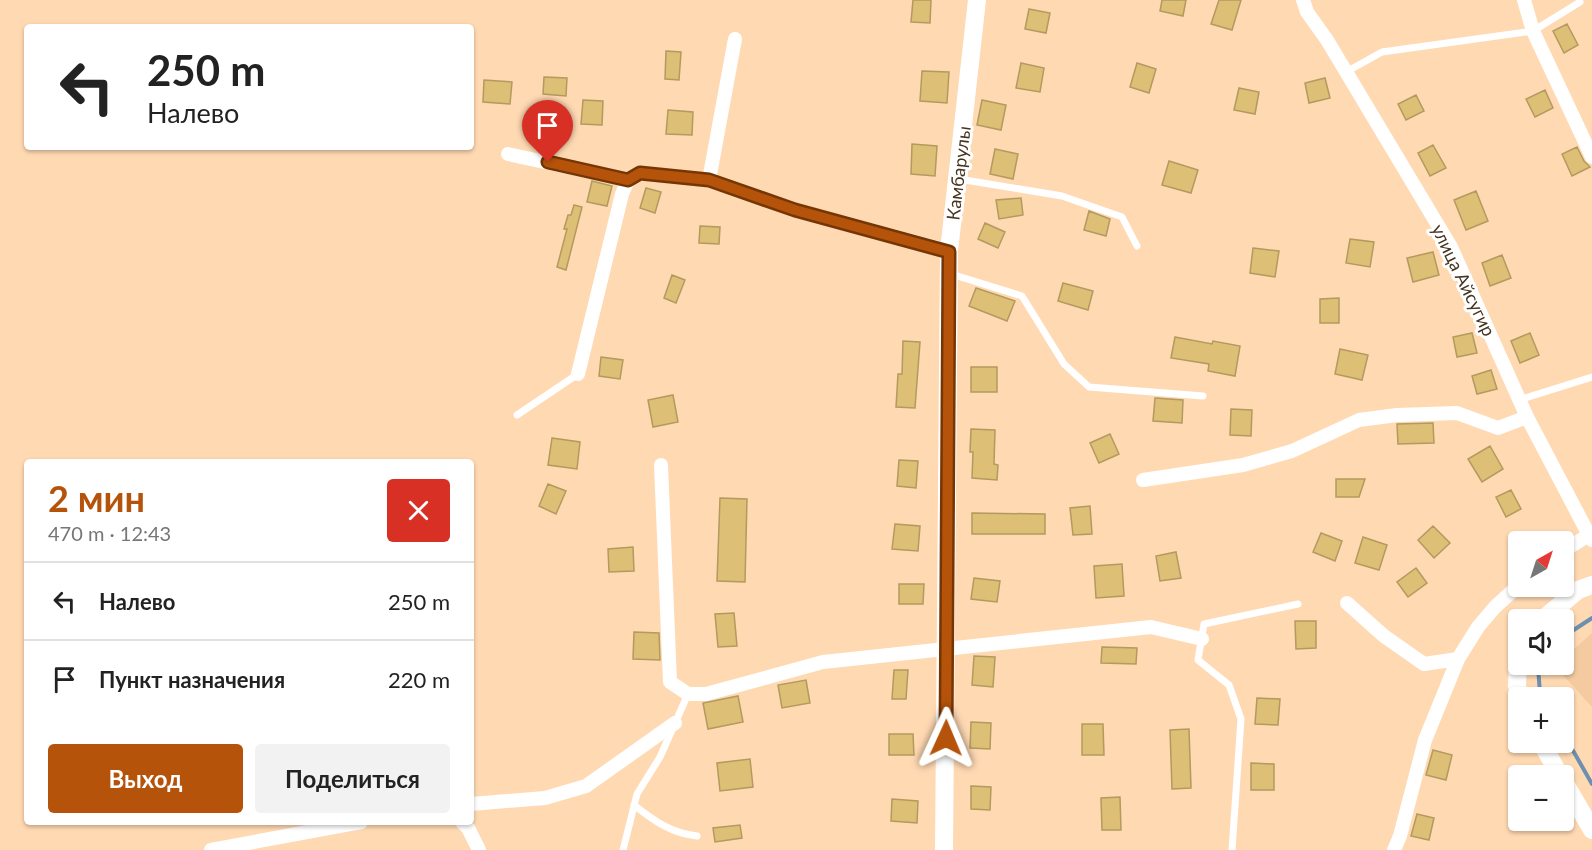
<!DOCTYPE html>
<html lang="ru">
<head>
<meta charset="utf-8">
<style>
	:root { --surface:#fff; --page:#f2f2f2; --text:#222; --muted:#767676; --line:#e0e0e0; --accent:#b45309 }
	body { margin:0; font-family:Lato,sans-serif; background:var(--page); color:var(--text); height:100vh; display:flex; flex-direction:column; font-size:22px; white-space:nowrap }
	* { box-sizing:border-box; margin:0 }
	p { font-size:20px; color:var(--muted) }
	.icon { flex:none; width:33px; height:33px; fill:none; stroke:currentColor; stroke-width:2; stroke-linecap:round; stroke-linejoin:round }
	.map { position:relative; flex:1; overflow:hidden }
	.drawer { position:absolute; left:24px; top:459px; width:450px; height:366px; display:flex; flex-direction:column; background:var(--surface); border-radius:6px; box-shadow:0 2px 4px #0004 }
	.drawer>* { flex:none }
	.banner { position:absolute; left:24px; top:24px; width:450px; height:126px; border-radius:6px; box-shadow:0 2px 4px #0004; background:#fff; color:var(--text); overflow:hidden }
	.needle { width:39px; rotate:39deg }
	.buttons { position:absolute; left:1508px; top:531px; display:grid; gap:12px }
	.buttons a { display:grid; place-items:center; width:66px; height:66px; border-radius:6px; background:var(--surface); box-shadow:0 2px 4px #0004; font-size:30px }
	.pin { position:absolute; display:grid; place-items:center; width:51px; height:51px; color:#fff; margin:-62px -26px; border-radius:50% 50% 50% 0; rotate:-45deg; box-shadow:0 0 6px #0007 }
	.pin .icon { rotate:45deg }
	.me { position:absolute; width:66px; margin:-33px; rotate:1deg; stroke-linejoin:round; filter:drop-shadow(0 0 4px #0008) }
	.turn { display:flex; align-items:center; gap:21px; height:126px; padding:0 24px; font-size:27px }
	.turn .icon { width:78px; height:78px; stroke-width:2.5 }
	.turn b { display:block; font-size:42px; line-height:51px }
	.round { display:grid; place-items:center; flex:none; width:63px; height:63px; border-radius:6px; background:var(--page) }
	.summary { display:flex; align-items:center; justify-content:space-between; height:102px; padding:0 24px }
	h1 { font-size:36px; font-weight:700; line-height:45px; color:var(--accent) }
	.action { display:flex; gap:12px; margin-top:auto; padding:12px 24px }
	.action a { flex:1; height:69px; border-radius:6px; background:var(--accent); color:#fff; font-size:24px; font-weight:700; line-height:69px; text-align:center }
	.action a+a { background:var(--page); color:var(--text) }
	ul { padding:0; list-style:none }
	li { display:flex; align-items:center; gap:18px; height:78px; padding:0 24px; border-top:2px solid var(--line) }
	li div { flex:1 }
	li b { display:block; font-size:22px }
	li em { font-style:normal }
	.map>svg:first-child { display:block }
	.built { fill:#f4cba0 }
	.lines { fill:none; stroke-linecap:round; stroke-linejoin:round }
	.stream { stroke:#6d90b0; stroke-width:4 }
	.building { fill:#ddbf76; stroke:#b39a5f; stroke-width:1.5 }
	.service { stroke:#fff; stroke-width:7 }
	.minor { stroke:#fff; stroke-width:14 }
	.tertiary { stroke:#fff; stroke-width:18 }
	.route-casing { stroke:#753606; stroke-width:15 }
	.route { stroke:#b45309; stroke-width:10 }
	.labels { text-anchor:middle; dominant-baseline:central; stroke-width:6; stroke-linejoin:round; paint-order:stroke }
	.street-label { font-size:18px; fill:#463420; stroke:#fff }
</style>
</head>
<body>
<div class="map">
<svg width="1592" height="850" viewBox="0 0 1592 850">
	<rect width="100%" height="100%" fill="#ffd9b2"/>
	<path class="built" d="M 1592,633 L 1592,707 L 1555,666 L 1563,664 L 1563,659 Z"/>
	<g class="lines">
		<path class="stream" d="M 1563,637 L 1592,618
			M 1540,664 L 1538,667 L 1540,693 L 1542,698
			M 1563,733 L 1592,784"/>
	</g>
	<path class="building" d="M 913,0 L 931,0 L 930,23 L 911,22 Z
		M 1162,0 L 1186,0 L 1183,16 L 1160,11 Z
		M 1219,0 L 1241,0 L 1232,30 L 1211,24 Z
		M 1029,9 L 1050,13 L 1046,33 L 1025,29 Z
		M 1567,24 L 1578,45 L 1564,53 L 1553,31 Z
		M 666,51 L 681,52 L 679,80 L 665,79 Z
		M 1021,63 L 1044,68 L 1040,92 L 1016,88 Z
		M 1137,63 L 1156,69 L 1149,93 L 1130,87 Z
		M 922,71 L 949,72 L 947,103 L 920,101 Z
		M 544,77 L 567,78 L 566,96 L 543,94 Z
		M 1325,78 L 1330,98 L 1309,103 L 1305,83 Z
		M 484,80 L 512,82 L 510,104 L 483,102 Z
		M 1239,88 L 1259,92 L 1255,114 L 1234,110 Z
		M 1545,90 L 1553,108 L 1535,117 L 1526,99 Z
		M 1416,95 L 1424,111 L 1406,120 L 1398,104 Z
		M 583,100 L 603,101 L 602,125 L 581,124 Z
		M 982,100 L 1006,105 L 1001,130 L 977,125 Z
		M 668,110 L 693,112 L 692,135 L 666,134 Z
		M 912,144 L 937,146 L 935,176 L 911,174 Z
		M 1433,145 L 1446,168 L 1430,176 L 1418,153 Z
		M 1577,147 L 1584,161 L 1590,167 L 1572,176 L 1562,154 Z
		M 995,149 L 1018,154 L 1013,179 L 990,174 Z
		M 1169,161 L 1198,170 L 1191,193 L 1162,185 Z
		M 592,181 L 612,186 L 607,206 L 587,202 Z
		M 646,188 L 661,192 L 655,213 L 640,208 Z
		M 1476,191 L 1488,221 L 1466,230 L 1454,200 Z
		M 1021,198 L 1023,215 L 999,219 L 996,200 Z
		M 574,205 L 582,207 L 566,270 L 557,267 L 567,229 L 564,229 L 568,215 L 571,215 Z
		M 1089,211 L 1110,219 L 1106,236 L 1084,230 Z
		M 985,223 L 1005,232 L 998,248 L 978,239 Z
		M 700,226 L 720,227 L 719,244 L 699,243 Z
		M 1350,239 L 1374,242 L 1370,267 L 1346,263 Z
		M 1253,248 L 1279,251 L 1275,277 L 1250,273 Z
		M 1433,252 L 1439,275 L 1413,282 L 1407,258 Z
		M 1502,255 L 1511,278 L 1490,286 L 1482,263 Z
		M 672,275 L 685,280 L 676,303 L 664,298 Z
		M 1063,283 L 1093,291 L 1088,310 L 1058,301 Z
		M 976,288 L 1015,301 L 1007,321 L 969,306 Z
		M 1339,298 L 1339,323 L 1320,323 L 1320,299 Z
		M 1472,333 L 1477,353 L 1457,357 L 1453,337 Z
		M 1530,333 L 1539,355 L 1520,363 L 1511,341 Z
		M 1175,337 L 1212,344 L 1213,341 L 1240,346 L 1235,376 L 1208,371 L 1209,364 L 1171,358 Z
		M 903,341 L 920,342 L 915,408 L 896,407 L 898,374 L 902,374 Z
		M 1340,349 L 1368,355 L 1362,380 L 1335,374 Z
		M 601,357 L 623,360 L 620,379 L 599,376 Z
		M 971,367 L 997,367 L 997,392 L 971,392 Z
		M 1491,370 L 1497,389 L 1477,394 L 1472,376 Z
		M 673,395 L 678,422 L 653,427 L 648,400 Z
		M 1155,398 L 1183,400 L 1182,423 L 1153,421 Z
		M 1231,409 L 1252,410 L 1251,436 L 1230,435 Z
		M 1433,423 L 1434,443 L 1398,444 L 1397,424 Z
		M 971,429 L 995,430 L 994,464 L 998,465 L 997,480 L 972,478 L 973,452 L 970,452 Z
		M 1110,434 L 1119,454 L 1099,463 L 1090,443 Z
		M 552,438 L 580,442 L 577,469 L 548,465 Z
		M 1490,446 L 1503,469 L 1482,482 L 1468,459 Z
		M 899,460 L 918,461 L 916,488 L 897,486 Z
		M 1336,479 L 1365,479 L 1359,497 L 1336,497 Z
		M 548,484 L 566,491 L 556,514 L 539,506 Z
		M 1511,490 L 1521,509 L 1506,517 L 1496,497 Z
		M 720,498 L 747,499 L 745,582 L 717,581 Z
		M 1090,506 L 1092,534 L 1073,535 L 1070,508 Z
		M 972,513 L 1045,514 L 1045,534 L 972,534 Z
		M 895,524 L 920,526 L 918,551 L 892,549 Z
		M 1433,526 L 1450,543 L 1434,558 L 1418,540 Z
		M 1321,533 L 1342,541 L 1335,561 L 1313,552 Z
		M 1363,537 L 1387,545 L 1379,570 L 1355,563 Z
		M 633,547 L 634,571 L 609,572 L 608,549 Z
		M 1176,552 L 1181,578 L 1160,581 L 1156,556 Z
		M 1122,564 L 1124,596 L 1096,598 L 1094,566 Z
		M 1416,568 L 1427,583 L 1408,597 L 1397,582 Z
		M 974,578 L 1000,581 L 997,602 L 971,599 Z
		M 899,584 L 924,584 L 923,604 L 899,604 Z
		M 734,613 L 737,646 L 718,647 L 715,614 Z
		M 1295,621 L 1316,621 L 1316,648 L 1296,649 Z
		M 634,632 L 659,633 L 660,660 L 633,659 Z
		M 1102,647 L 1137,648 L 1136,664 L 1101,663 Z
		M 974,656 L 995,657 L 993,687 L 972,685 Z
		M 894,670 L 908,670 L 906,699 L 892,699 Z
		M 806,680 L 810,703 L 782,708 L 778,685 Z
		M 738,696 L 743,722 L 708,729 L 703,703 Z
		M 1257,698 L 1280,699 L 1278,725 L 1255,724 Z
		M 971,722 L 991,723 L 990,749 L 970,748 Z
		M 1082,724 L 1103,724 L 1104,755 L 1082,755 Z
		M 1189,729 L 1191,788 L 1172,789 L 1170,730 Z
		M 889,734 L 913,734 L 914,755 L 889,755 Z
		M 1433,750 L 1452,755 L 1446,780 L 1426,775 Z
		M 750,759 L 753,787 L 720,791 L 717,763 Z
		M 1251,763 L 1274,764 L 1274,790 L 1251,790 Z
		M 971,786 L 991,787 L 990,810 L 971,809 Z
		M 1120,797 L 1121,830 L 1102,830 L 1101,798 Z
		M 892,799 L 918,801 L 917,823 L 891,821 Z
		M 1417,814 L 1434,818 L 1429,840 L 1411,836 Z
		M 740,825 L 742,838 L 715,842 L 713,828 Z"/>
	<g class="lines">
		<path class="service" d="M 1346,72 L 1382,52 L 1533,31 L 1580,2
			M 959,179 L 1062,196 L 1122,217 L 1137,246
			M 951,274 L 1022,296 L 1064,364 L 1089,387 L 1203,396
			M 1519,400 L 1592,377
			M 517,415 L 578,374
			M 634,805 C 654,821 671,833 697,836
			M 623,850 L 637,794 L 660,757 L 688,694
			M 1232,850 L 1241,719 L 1229,685 L 1198,660 L 1204,624 L 1298,604"/>
		<path class="minor" d="M 1303,0 L 1307,12 L 1327,40 L 1451,247 L 1527,417 L 1589,535 L 1592,535
			M 1524,0 L 1533,31 L 1592,157
			M 508,154 L 628,180
			M 709,180 L 735,39
			M 578,374 L 622,194 L 628,180 L 640,173 L 709,180 L 795,210 L 949,251
			M 661,465 L 670,682 L 688,694 L 706,694 L 823,662 L 1151,627 L 1202,639
			M 1143,480 L 1243,465 L 1292,451 L 1359,420 L 1397,415 L 1457,413 L 1498,428 L 1527,417
			M 1563,551 L 1589,535 L 1592,540
			M 1347,603 L 1384,636 L 1424,664 L 1458,659 L 1478,627 L 1495,607 L 1518,586
			M 471,804 L 545,798 L 586,786 L 675,723
			M 462,822 L 468,828 L 479,850
			M 211,850 L 361,822
			M 1394,850 L 1400,836 L 1425,740 L 1458,659"/>
		<path class="tertiary" d="M 1542,620 L 1578,590 L 1592,585
			M 1518,660 L 1517,686 L 1520,698
			M 1541,742 L 1560,776
			M 1563,780 L 1592,830
			M 944,850 L 949,251 L 977,0"/>
	</g>
	<g class="lines">
		<g class="route-casing">
			<path id="route" d="M 548,162 L 628,180 L 640,173 L 709,180 L 795,210 L 949,252 L 946,738"/>
		</g>
		<use href="#route" class="route"/>
	</g>
	<g class="labels">
		<g class="street-label">
			<text transform="translate(958 173) rotate(-83)">Камбарулы</text>
			<text transform="translate(1464 280) rotate(64)">улица Айсугир</text>
		</g>
	</g>
</svg>
<div class="buttons">
<a><svg class="needle" viewBox="-14 -14 28 28"><path d="M0-13l5 13h-10z" fill="#e53935"/><path d="M0 13l5-13h-10z" fill="#767676"/></svg></a>
<a><svg class="icon" aria-label="sound" viewBox="0 0 24 24"><path d="M4 9h4l5-4v14l-5-4H4zM17 9q2 3 0 6"/></svg></a>
<a>+</a>
<a>−</a>
</div>
<div class="pin" style="left:548px;top:162px;background:#d93025"><svg class="icon" aria-label="arrive" viewBox="0 0 24 24"><path d="M6 21V4h12l-3 4 3 4H6"/></svg></div>
<svg class="me" style="left:946px;top:738px" viewBox="-20 -20 40 40"><path d="M0-17L14 15 0 8-14 15z" fill="#b45309" stroke="#fff" stroke-width="4"/></svg>
<div class="banner">
<div class="turn"><svg class="icon" aria-label="left" viewBox="0 0 24 24"><path d="M17 20v-9H6M10 6l-5 5 5 5"/></svg><div><b>250 m</b>Налево</div></div>
</div>
<section class="drawer">
<div class="summary"><div><h1>2 мин</h1><p>470 m · 12:43</p></div><a class="round" style="background:#d93025;color:#fff"><svg class="icon" aria-label="close" viewBox="0 0 24 24"><path d="M6 6l12 12M18 6L6 18"/></svg></a></div>
<ul>
<li><svg class="icon" aria-label="left" viewBox="0 0 24 24"><path d="M17 20v-9H6M10 6l-5 5 5 5"/></svg><div><b>Налево</b></div><em>250 m</em></li>
<li><svg class="icon" aria-label="arrive" viewBox="0 0 24 24"><path d="M6 21V4h12l-3 4 3 4H6"/></svg><div><b>Пункт назначения</b></div><em>220 m</em></li>
</ul>
<div class="action"><a>Выход</a><a>Поделиться</a></div>
</section>
</div>
</body>
</html>
